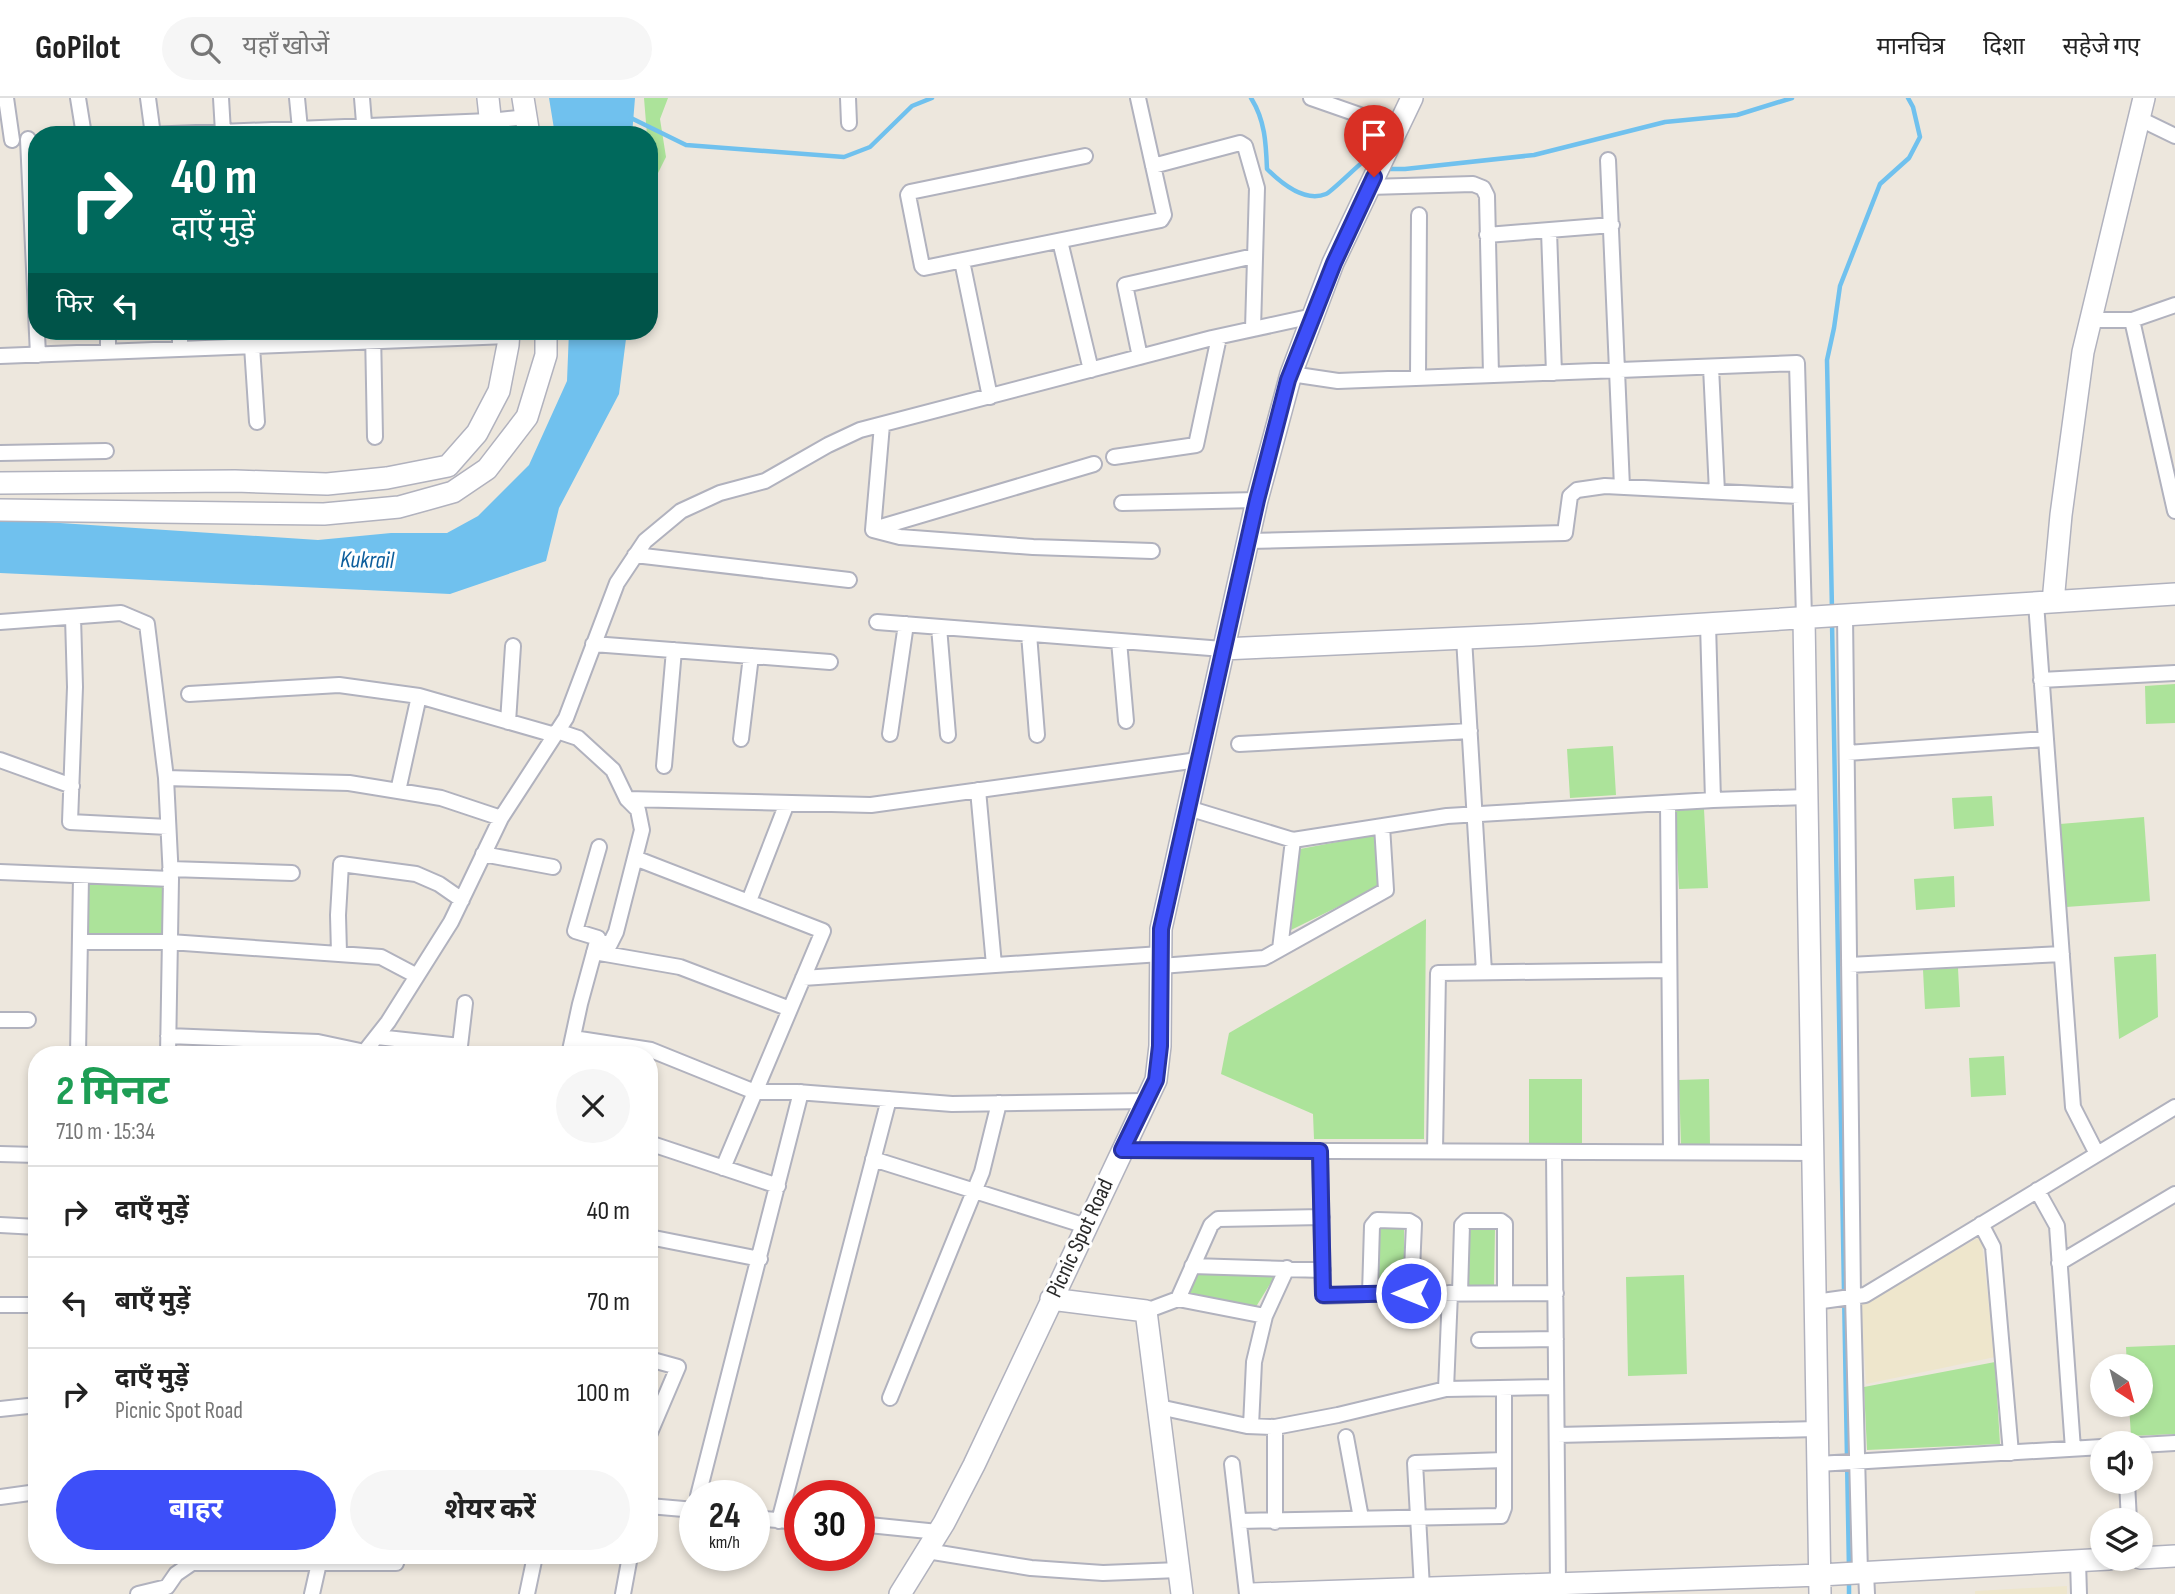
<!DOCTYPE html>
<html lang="hi">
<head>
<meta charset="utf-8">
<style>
	:root { --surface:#fff; --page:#f6f6f6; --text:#222; --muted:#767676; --line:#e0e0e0; --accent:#3d4ff9 }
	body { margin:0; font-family:"Sofia Sans Condensed","Noto Sans Devanagari",sans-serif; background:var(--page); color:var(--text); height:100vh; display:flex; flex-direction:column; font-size:26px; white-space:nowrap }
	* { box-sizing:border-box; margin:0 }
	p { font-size:23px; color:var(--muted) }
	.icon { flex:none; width:38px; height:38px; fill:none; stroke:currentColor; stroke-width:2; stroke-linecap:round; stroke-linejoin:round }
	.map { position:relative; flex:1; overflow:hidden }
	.drawer { position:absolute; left:28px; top:948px; width:630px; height:518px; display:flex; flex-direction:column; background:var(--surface); border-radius:28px; box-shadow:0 4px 10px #0003 }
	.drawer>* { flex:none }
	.top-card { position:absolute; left:28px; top:28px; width:630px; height:214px; border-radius:28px; box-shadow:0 4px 10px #0003; background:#00695c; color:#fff; overflow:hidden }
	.needle { width:46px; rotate:144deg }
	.buttons { position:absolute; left:2090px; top:1256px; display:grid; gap:14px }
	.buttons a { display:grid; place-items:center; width:63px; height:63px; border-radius:50%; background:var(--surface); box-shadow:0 4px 10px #0003; font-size:35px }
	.speed { position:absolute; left:679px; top:1382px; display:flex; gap:14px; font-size:35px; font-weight:700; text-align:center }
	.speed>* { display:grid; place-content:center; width:91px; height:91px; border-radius:50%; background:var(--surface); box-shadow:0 4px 10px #0003; line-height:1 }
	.speed small { font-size:18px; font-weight:400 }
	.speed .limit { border:10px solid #d22; background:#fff; color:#111 }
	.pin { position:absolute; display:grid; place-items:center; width:60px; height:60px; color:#fff; margin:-72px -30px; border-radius:50% 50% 50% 0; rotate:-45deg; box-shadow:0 0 7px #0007 }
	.pin .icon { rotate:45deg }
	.me { position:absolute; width:77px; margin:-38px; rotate:270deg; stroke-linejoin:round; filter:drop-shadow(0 0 5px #0008) }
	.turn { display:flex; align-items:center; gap:24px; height:147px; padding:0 28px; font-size:32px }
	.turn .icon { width:91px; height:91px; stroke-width:2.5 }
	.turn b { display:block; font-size:49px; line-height:60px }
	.then { display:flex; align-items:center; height:66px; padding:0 28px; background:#0003; gap:14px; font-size:26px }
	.round { display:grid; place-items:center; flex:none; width:74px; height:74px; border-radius:37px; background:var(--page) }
	.summary { display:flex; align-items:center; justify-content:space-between; height:119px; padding:0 28px }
	h1 { font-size:42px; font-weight:700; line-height:52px; color:#1e9e55 }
	.cta { display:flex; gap:14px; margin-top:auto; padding:14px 28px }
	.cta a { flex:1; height:80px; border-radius:42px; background:var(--accent); color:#fff; font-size:28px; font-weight:700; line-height:80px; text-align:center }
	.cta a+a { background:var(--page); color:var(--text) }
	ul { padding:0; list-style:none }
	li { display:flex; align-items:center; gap:21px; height:91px; padding:0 28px; border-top:2px solid var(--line) }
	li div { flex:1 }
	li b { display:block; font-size:26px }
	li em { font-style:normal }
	header { display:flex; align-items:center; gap:42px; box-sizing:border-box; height:98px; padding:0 35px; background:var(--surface); border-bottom:2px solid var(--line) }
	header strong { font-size:33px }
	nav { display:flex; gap:38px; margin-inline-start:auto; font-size:24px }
	.search { width:490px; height:63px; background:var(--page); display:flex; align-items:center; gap:18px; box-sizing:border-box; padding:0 24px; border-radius:38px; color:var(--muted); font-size:26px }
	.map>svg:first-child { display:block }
	.education { fill:#eee6cc }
	.green { fill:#ace39a }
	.water { fill:#70c1ee }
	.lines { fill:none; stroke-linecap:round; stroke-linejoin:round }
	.stream { stroke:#70c1ee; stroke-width:4.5 }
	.street-casing { stroke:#b1b2be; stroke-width:18 }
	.secondary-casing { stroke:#b1b2be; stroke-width:24 }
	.street { stroke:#fff; stroke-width:14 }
	.secondary { stroke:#fff; stroke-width:21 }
	.route-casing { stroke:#2833a2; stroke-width:18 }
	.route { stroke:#3d4ff9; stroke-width:12 }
	.labels { text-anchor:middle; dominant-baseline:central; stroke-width:6; stroke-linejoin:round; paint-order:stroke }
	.street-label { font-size:23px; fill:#2b2b2b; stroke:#fff }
	.water-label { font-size:24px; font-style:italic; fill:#0e5e9c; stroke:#fff }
</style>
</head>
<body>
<header>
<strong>GoPilot</strong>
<div class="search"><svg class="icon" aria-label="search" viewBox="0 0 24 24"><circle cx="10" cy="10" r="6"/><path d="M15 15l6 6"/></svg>यहाँ खोजें</div>
<nav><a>मानचित्र</a><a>दिशा</a><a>सहेजे गए</a></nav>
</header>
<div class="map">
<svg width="2175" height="1496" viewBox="0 0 2175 1496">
	<rect width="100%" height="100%" fill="#ede7dd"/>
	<path class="education" d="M 1981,1138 L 1995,1259 L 1866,1286 L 1861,1206 Z
		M 2067,1488 L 2067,1496 L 1975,1496 L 1975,1493 Z"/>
	<path class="green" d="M 644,0 L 668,0 L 660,21 L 666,59 L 655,81 L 649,59 L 649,37 L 647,37 Z
		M 2175,586 L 2175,625 L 2146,626 L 2145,588 Z
		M 1613,648 L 1616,697 L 1570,700 L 1567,651 Z
		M 1992,698 L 1994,728 L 1954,731 L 1952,700 Z
		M 1704,711 L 1708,790 L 1679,791 L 1675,712 Z
		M 2144,719 L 2150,803 L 2066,809 L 2060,726 Z
		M 1374,737 L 1378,789 L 1291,832 L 1300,751 Z
		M 1954,778 L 1955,809 L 1916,812 L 1914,781 Z
		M 89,784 L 163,785 L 162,838 L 88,837 Z
		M 1426,821 L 1424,1041 L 1314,1041 L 1313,1016 L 1221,976 L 1229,935 Z
		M 2156,856 L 2158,919 L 2119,941 L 2114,859 Z
		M 1958,870 L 1960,909 L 1925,911 L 1923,872 Z
		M 2004,958 L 2006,997 L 1971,999 L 1969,960 Z
		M 1529,981 L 1582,981 L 1582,1046 L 1529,1046 Z
		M 1709,981 L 1710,1048 L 1681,1048 L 1679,982 Z
		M 1377,1130 L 1404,1131 L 1404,1188 L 1377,1188 Z
		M 1468,1130 L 1495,1130 L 1494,1187 L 1467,1187 Z
		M 1196,1172 L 1275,1178 L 1254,1212 L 1187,1197 Z
		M 1684,1177 L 1687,1276 L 1628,1278 L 1626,1179 Z
		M 2175,1247 L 2175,1336 L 2131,1338 L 2129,1307 L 2140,1307 L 2140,1269 L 2127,1269 L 2126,1249 Z
		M 1995,1264 L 2000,1346 L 1867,1352 L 1864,1289 Z"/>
	<path class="water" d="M 549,0 L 635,0 L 632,37 L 555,37 Z
		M 569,233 L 627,233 L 619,296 L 559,410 L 546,463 L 450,496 L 0,475 L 0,421 L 318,442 L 391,435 L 447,435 L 478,418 L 529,367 L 567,283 Z"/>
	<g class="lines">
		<path class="stream" d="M 1251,0 C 1265,22 1266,45 1267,71 C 1281,85 1304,105 1326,96 C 1331,94 1356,69 1364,63 L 1373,66
			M 631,20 L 686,47 L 844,59 L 870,49 L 912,8 L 932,0
			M 1384,71 L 1405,71 L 1534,57 L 1665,24 L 1737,17 L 1792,0
			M 1832,512 L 1827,262 L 1834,230 L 1840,188 L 1880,86 L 1909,60 L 1920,39 L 1913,9 L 1908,0
			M 1832,524 L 1849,1471
			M 1849,1483 L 1849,1496"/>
		<g class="street-casing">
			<path id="street" d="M 6,0 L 12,42
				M 78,0 L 84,37
				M 148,0 L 153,37
				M 221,0 L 223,34
				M 297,0 L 300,31
				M 362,0 L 365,37
				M 848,0 L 849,25
				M 1311,0 L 1397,30
				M 2138,20 L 2175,38
				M 148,37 L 490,23 L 527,19
				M 28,41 L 38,257
				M 1085,58 L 910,94 L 908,97 L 922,168 L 924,170 L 1161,122 L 1164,117 L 1138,0
				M 1608,62 L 1622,389
				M 1153,68 L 1240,45 L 1245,48 L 1257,90 L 1253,231
				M 1369,89 L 1473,86 L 1483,90 L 1487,98 L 1491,277
				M 1549,133 L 1554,275
				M 1487,137 L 1612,127
				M 1060,143 L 1091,272
				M 962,163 L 990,299
				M 2091,222 L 2132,222 L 2175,207
				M 2132,222 L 2175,413
				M 108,233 L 108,253
				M 180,233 L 180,250
				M 251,233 L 257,324
				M 373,233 L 375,339
				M 0,258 L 508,238
				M 1140,259 L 1125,187 L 1254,158
				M 1711,269 L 1717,394
				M 1291,276 L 1338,283 L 1797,265 L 1804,520
				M 1418,280 L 1419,117
				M 0,355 L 106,353
				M 1114,359 L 1196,347 L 1219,239
				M 1122,405 L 1257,402
				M 874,431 L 1094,366
				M 873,432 L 900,439 L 1033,449 L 1152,453
				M 873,432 L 882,327
				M 1248,443 L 1565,435 L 1570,398 L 1577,392 L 1605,388 L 1800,398
				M 635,457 L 849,482
				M 2036,505 L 2073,1009 L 2097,1056
				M 1845,517 L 1853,1198 L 1860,1475
				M 73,519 L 75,589 L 70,724 L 168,729
				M 0,524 L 121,515 L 147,526 L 166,680 L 171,781 L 168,957
				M 877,524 L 1223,551
				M 1708,526 L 1713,702
				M 939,529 L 948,637
				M 1029,536 L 1037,637
				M 1464,540 L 1484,874
				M 1119,543 L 1126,623
				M 593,546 L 830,564
				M 2041,582 L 2175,575
				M 189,596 L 339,587 L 419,598 L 555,637
				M 508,624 L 513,548
				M 557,633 L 578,640 L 613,672 L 627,701 L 871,707 L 1198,662
				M 890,636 L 906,526
				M 741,641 L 751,558
				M 1239,646 L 1470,633
				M 1847,655 L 2046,641
				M 0,662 L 72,688
				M 664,668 L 674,552
				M 166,680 L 349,685 L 441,700 L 501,720
				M 978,692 L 994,867
				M 398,693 L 419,598
				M 1668,705 L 1671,1054
				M 1188,710 L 1293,742 L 1447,718 L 1713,702 L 1807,699
				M 483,756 L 553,769
				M 635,760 L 823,833 L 723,1070
				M 170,771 L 292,775
				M 0,774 L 171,781
				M 749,803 L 787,705
				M 597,843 L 610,846 L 616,834 L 642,732 L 638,712 L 627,701
				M 80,844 L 170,844 L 381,859 L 417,878
				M 1280,851 L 1293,742
				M 594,854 L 680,869 L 790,911
				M 339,855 L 338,817 L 341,766 L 416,776 L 439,786 L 462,802
				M 1849,867 L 2062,856
				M 1161,868 L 1264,860 L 1386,792 L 1382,728
				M 803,880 L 1161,856
				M 0,922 L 28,922
				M 168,938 L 318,944 L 365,954
				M 377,939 L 460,948 L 465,905
				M 573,940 L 651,952 L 755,994 L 797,994 L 952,1006 L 1145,1003
				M 78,957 L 81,778
				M 362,957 L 388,924 L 451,824 L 501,720 L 566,620 L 617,485 L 645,443 L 681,413 L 720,395 L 765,383 L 828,347 L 860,332 L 1212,240 L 1313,218
				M 569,957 L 580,906 L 598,840 L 575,833 L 599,749
				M 649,1045 L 778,1088
				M 1122,1052 L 1813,1055
				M 1320,1053 L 1323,1195 L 1325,1198 L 1370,1196 L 1556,1195
				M 1435,1053 L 1438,875 L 1669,872
				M 1554,1054 L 1558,1486
				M 0,1056 L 37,1057
				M 873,1061 L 1086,1128
				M 2037,1092 L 2057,1128 L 2073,1351
				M 1981,1126 L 1993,1149 L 2011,1355
				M 0,1127 L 37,1129
				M 649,1139 L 760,1161
				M 2059,1165 L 2175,1096
				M 1192,1168 L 1323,1172
				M 1460,1195 L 1462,1127 L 1466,1123 L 1501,1123 L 1505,1126 L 1505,1195
				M 1370,1196 L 1372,1128 L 1377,1122 L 1409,1123 L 1414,1126 L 1411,1195
				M 1178,1201 L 1265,1218
				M 1815,1204 L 1865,1197 L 2175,1009
				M 0,1207 L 37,1207
				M 1146,1213 L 1178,1201 L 1211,1127 L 1218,1121 L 1322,1119
				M 1479,1242 L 1556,1241
				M 649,1261 L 678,1269 L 649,1337
				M 1446,1291 L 1450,1195
				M 890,1300 L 982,1074 L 999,1005
				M 1159,1309 L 1247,1328 L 1275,1329 L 1338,1317 L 1446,1291 L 1556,1289
				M 0,1311 L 37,1307
				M 1251,1328 L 1254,1264 L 1265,1218 L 1287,1170
				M 1557,1337 L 1817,1331
				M 1346,1339 L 1361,1420
				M 2140,1347 L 2175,1345
				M 1232,1366 L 1247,1496
				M 1818,1366 L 2102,1349
				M 2127,1384 L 2129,1423
				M 698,1398 L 801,994
				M 0,1399 L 37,1394
				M 649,1408 L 695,1412
				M 754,1420 L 800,1424
				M 779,1423 L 889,1001
				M 1239,1423 L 1501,1418 L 1504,1410 L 1504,1290
				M 1275,1424 L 1275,1329
				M 859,1426 L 938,1434
				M 927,1453 L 1031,1470 L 1103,1475 L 1179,1472
				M 2078,1463 L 2079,1496
				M 1866,1474 L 1867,1496
				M 1422,1490 L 1415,1365 L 1504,1362
				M 138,1496 L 167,1489 L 176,1476 L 192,1465 L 396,1465 L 398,1458
				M 312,1496 L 319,1465
				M 527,1496 L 535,1458
				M 623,1496 L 630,1458"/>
		</g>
		<g class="secondary-casing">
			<path id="secondary" d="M 488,0 L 492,37
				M 523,0 L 529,37
				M 0,385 L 235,383 L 327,386 L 387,380 L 448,368 L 477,335 L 499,293 L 508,247 L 509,233
				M 0,412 L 324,416 L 399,409 L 453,394 L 487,371 L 527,319 L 546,257 L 546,233
				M 2053,504 L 2061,417 L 2083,254 L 2144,0
				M 1804,520 L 1820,1496
				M 1223,551 L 1532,537 L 2175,496
				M 1051,1201 L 1146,1213 L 1182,1496
				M 2140,1460 L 2175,1458
				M 900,1496 L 944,1425 L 974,1367 L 1156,982 L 1160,948 L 1161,831 L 1257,402 L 1291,276 L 1333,165 L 1412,0
				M 1252,1496 L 1820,1477 L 2109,1461"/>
		</g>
		<use href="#street" class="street"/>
		<use href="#secondary" class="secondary"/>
	</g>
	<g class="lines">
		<g class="route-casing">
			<path id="route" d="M 1374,79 L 1334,165 L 1288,282 L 1257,402 L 1161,831 L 1160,948 L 1156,982 L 1122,1052 L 1320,1053 L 1323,1197 L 1411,1195"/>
		</g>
		<use href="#route" class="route"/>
	</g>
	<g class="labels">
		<g class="street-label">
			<text transform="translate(1080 1140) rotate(-65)">Picnic Spot Road</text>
		</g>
		<g class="water-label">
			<text transform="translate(367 462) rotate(1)">Kukrail</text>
		</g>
	</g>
</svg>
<div class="buttons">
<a><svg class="needle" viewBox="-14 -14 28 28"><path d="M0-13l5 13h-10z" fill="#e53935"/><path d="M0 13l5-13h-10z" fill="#767676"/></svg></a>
<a><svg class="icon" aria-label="sound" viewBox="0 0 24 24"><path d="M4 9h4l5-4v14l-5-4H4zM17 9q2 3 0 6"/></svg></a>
<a><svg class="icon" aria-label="layers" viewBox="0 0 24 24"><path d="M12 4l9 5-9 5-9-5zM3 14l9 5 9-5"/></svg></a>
</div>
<div class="speed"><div>24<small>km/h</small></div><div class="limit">30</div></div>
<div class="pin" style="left:1374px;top:79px;background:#d93025"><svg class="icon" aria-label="arrive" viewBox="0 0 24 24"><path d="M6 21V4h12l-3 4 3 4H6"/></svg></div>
<svg class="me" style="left:1411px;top:1195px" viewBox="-20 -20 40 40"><circle r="17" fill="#3d4ff9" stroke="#fff" stroke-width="3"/><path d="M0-11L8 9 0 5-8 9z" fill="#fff"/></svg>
<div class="top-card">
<div class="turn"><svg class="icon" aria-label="right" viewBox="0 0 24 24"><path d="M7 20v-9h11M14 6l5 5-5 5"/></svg><div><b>40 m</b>दाएँ मुड़ें</div></div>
<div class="then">फिर<svg class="icon" aria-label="left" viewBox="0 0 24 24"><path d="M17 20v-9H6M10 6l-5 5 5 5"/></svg></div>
</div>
<section class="drawer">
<div class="summary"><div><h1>2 मिनट</h1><p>710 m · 15:34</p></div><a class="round"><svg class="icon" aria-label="close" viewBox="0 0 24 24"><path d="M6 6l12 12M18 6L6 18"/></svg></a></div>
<ul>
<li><svg class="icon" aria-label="right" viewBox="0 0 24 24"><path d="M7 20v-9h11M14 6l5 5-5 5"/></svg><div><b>दाएँ मुड़ें</b></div><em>40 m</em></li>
<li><svg class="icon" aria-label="left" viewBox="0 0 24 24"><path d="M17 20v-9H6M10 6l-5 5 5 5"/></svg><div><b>बाएँ मुड़ें</b></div><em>70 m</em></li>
<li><svg class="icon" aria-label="right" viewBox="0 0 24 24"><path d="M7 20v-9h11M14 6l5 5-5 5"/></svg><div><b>दाएँ मुड़ें</b><p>Picnic Spot Road</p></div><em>100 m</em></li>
</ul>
<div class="cta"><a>बाहर</a><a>शेयर करें</a></div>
</section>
</div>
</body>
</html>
